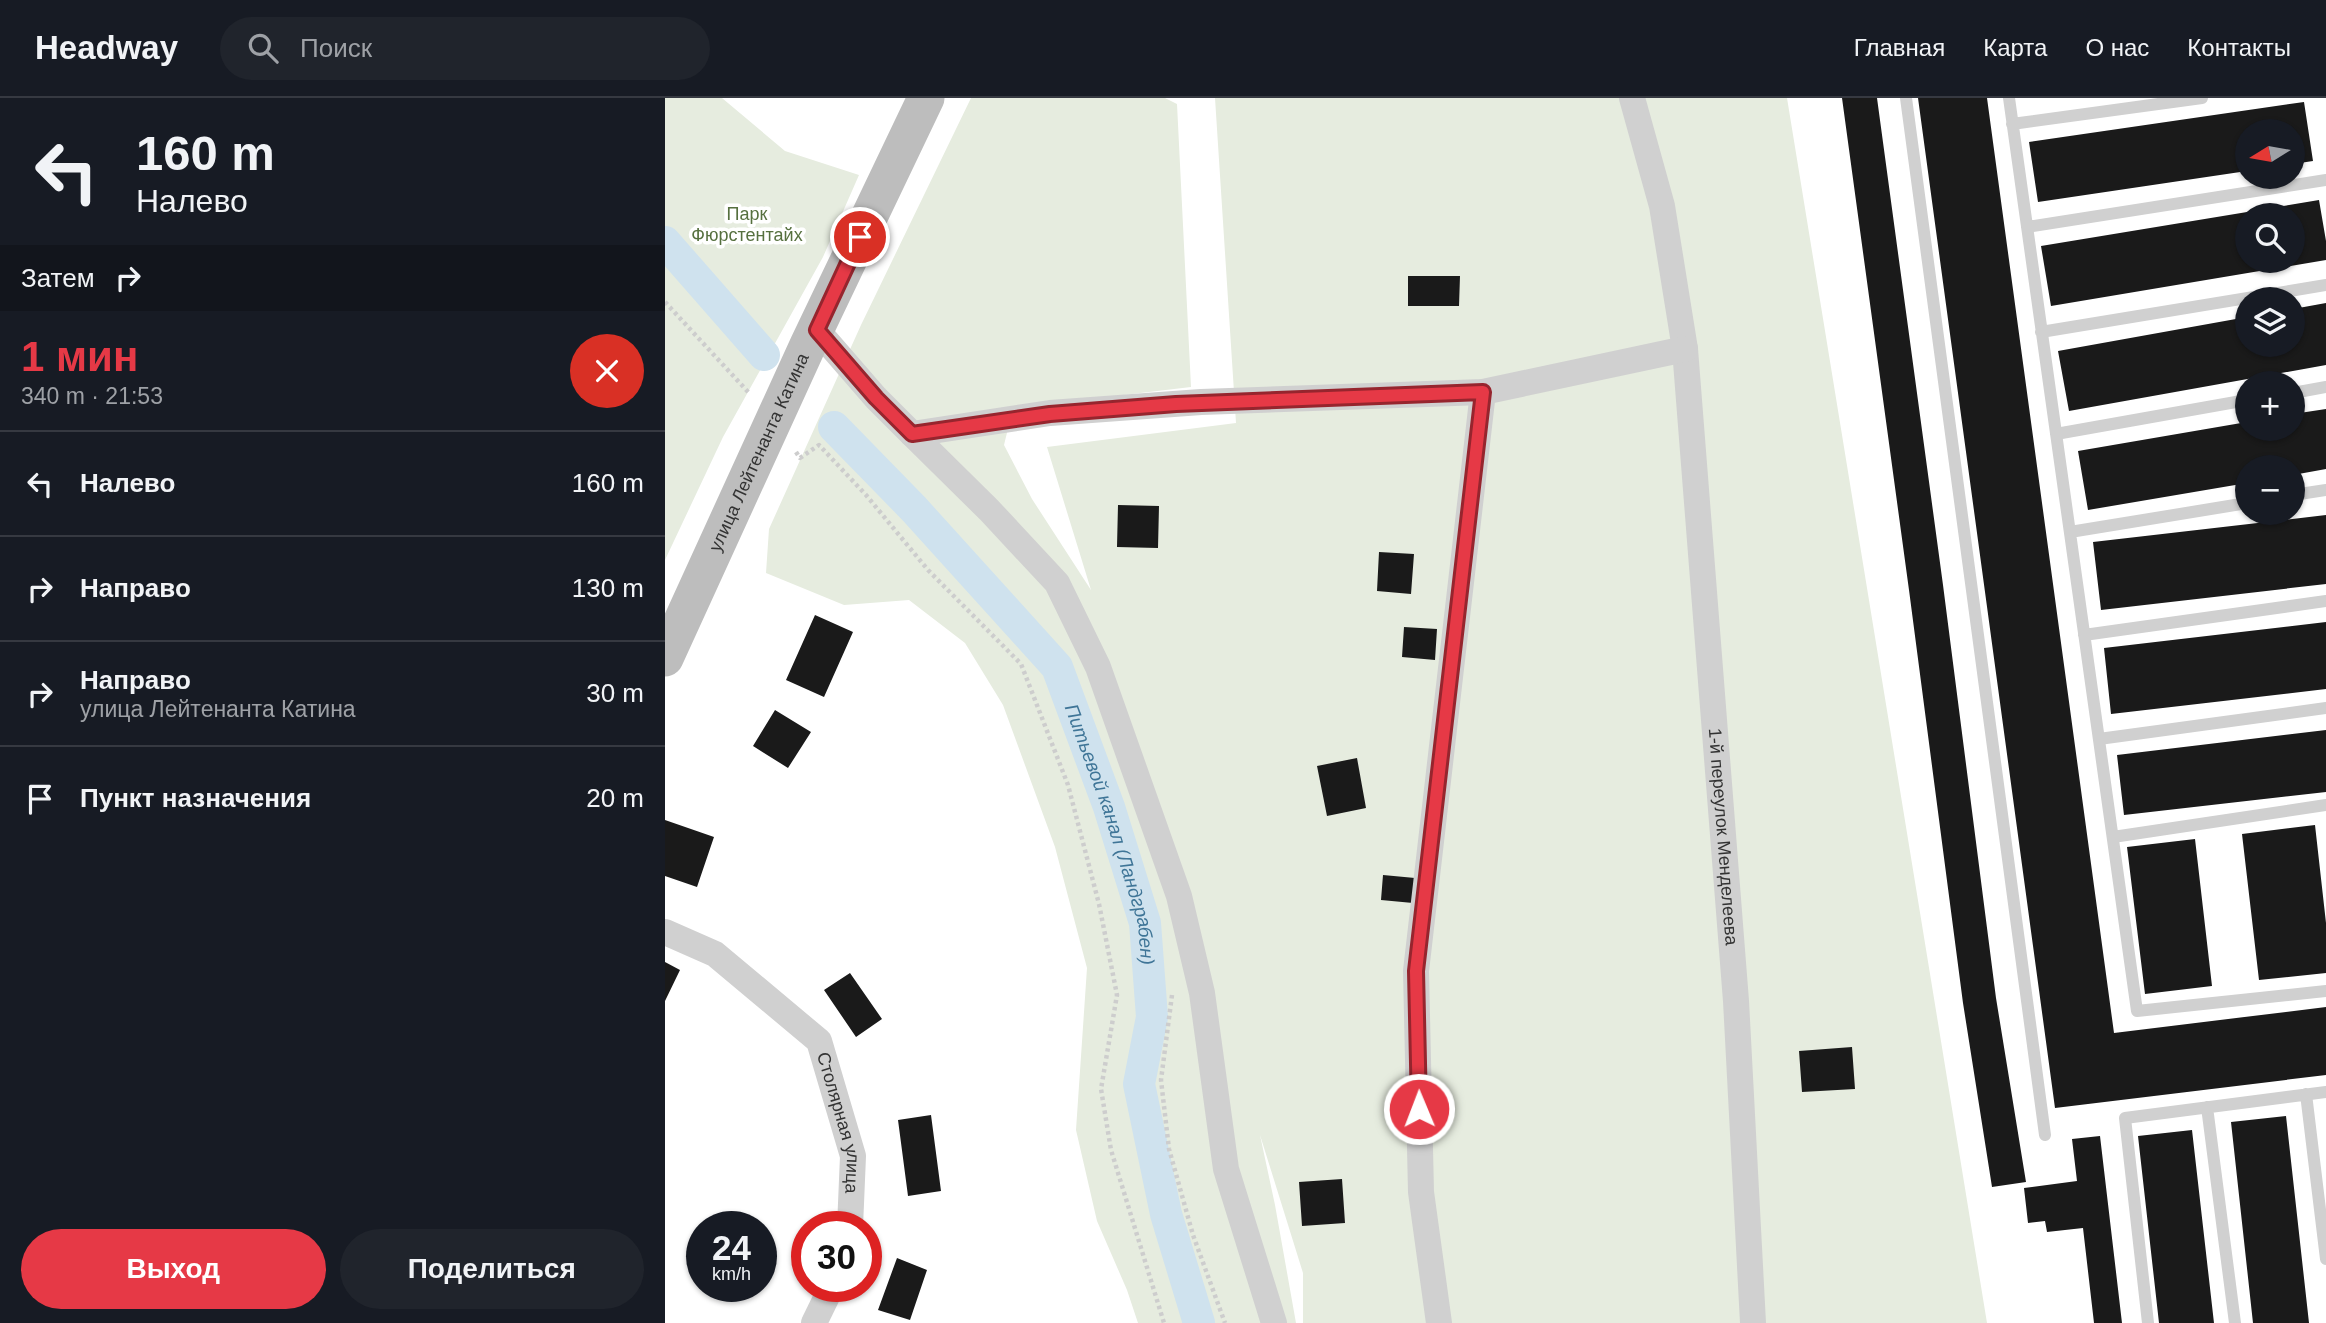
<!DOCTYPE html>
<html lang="ru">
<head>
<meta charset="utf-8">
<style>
	:root { --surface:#171b24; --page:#20242c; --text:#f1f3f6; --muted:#9ea1a6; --line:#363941; --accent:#e63946 }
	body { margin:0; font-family:Helvetica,sans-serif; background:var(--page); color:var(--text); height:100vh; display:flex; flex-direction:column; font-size:26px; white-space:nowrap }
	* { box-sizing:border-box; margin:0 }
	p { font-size:23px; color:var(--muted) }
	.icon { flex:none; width:38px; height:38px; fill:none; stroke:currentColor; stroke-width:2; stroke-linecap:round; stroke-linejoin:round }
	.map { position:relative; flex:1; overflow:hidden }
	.side { display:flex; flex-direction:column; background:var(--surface); width:665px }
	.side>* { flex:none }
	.hud { background:#171b24; color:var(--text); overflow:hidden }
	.needle { width:46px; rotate:259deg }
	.controls { position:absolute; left:1570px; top:21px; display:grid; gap:14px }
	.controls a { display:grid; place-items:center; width:70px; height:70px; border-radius:50%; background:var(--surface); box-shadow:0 2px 5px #0004; font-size:35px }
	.speed { position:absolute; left:21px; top:1113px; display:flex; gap:14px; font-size:35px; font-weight:700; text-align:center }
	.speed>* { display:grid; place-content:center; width:91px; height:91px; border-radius:50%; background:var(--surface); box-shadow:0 2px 5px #0004; line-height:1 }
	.speed small { font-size:18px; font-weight:400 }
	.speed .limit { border:10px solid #d22; background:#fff; color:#111 }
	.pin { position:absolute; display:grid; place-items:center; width:60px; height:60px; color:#fff; margin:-30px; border:4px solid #fff; border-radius:50%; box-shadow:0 2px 7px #0007 }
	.me { position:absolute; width:77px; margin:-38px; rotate:359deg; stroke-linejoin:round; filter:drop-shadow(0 0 5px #0008) }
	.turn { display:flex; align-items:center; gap:24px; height:147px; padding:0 21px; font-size:32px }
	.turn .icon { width:91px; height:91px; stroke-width:2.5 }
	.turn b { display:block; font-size:49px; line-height:60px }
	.then { display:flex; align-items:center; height:66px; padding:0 21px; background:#0003; gap:14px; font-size:26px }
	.round { display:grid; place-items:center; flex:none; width:74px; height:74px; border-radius:37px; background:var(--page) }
	.overview { display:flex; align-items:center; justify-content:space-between; height:119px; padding:0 21px }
	h1 { font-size:42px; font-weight:700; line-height:52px; color:var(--accent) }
	.cta { display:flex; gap:14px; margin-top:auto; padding:14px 21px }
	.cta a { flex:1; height:80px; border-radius:42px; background:var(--accent); color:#fff; font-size:28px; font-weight:700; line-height:80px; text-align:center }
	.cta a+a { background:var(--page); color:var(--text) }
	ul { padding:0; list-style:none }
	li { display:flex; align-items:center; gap:21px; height:105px; padding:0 21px; border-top:2px solid var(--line) }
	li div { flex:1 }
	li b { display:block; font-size:26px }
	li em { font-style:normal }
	header { display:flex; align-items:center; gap:42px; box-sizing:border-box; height:98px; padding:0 35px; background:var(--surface); border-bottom:2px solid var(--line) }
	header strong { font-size:33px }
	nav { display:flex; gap:38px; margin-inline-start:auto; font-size:24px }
	.search { width:490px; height:63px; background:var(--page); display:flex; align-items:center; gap:18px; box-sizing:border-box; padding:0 24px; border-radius:38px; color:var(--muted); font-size:26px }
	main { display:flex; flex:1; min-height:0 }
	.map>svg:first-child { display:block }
	.green { fill:#e6ecdf }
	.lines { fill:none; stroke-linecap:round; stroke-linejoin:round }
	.canal { stroke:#cfe2ee; stroke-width:32 }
	.building { fill:#1a1a1a; fill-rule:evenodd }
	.path { stroke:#cdcdcd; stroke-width:4.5; stroke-dasharray:3.5 3.5; stroke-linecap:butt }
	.lane { stroke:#d0d0d0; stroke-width:12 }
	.street { stroke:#d0d0d0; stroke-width:26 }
	.secondary { stroke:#bdbdbd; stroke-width:37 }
	.route-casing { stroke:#96252e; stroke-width:18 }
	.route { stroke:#e63946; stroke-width:12 }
	.labels { text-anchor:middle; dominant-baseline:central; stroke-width:7; stroke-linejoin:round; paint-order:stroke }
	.park-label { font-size:18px; fill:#56703f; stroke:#fff }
	.street-label { font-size:18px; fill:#333; stroke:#fff }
	.water-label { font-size:19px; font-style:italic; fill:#3f7597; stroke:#fff }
</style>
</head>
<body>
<header>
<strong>Headway</strong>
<div class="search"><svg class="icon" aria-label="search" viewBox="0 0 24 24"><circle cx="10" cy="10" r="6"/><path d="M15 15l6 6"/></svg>Поиск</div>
<nav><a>Главная</a><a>Карта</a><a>О нас</a><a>Контакты</a></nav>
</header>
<main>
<section class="side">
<div class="hud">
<div class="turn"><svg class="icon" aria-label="left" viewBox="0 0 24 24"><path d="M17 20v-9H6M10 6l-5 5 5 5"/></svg><div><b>160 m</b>Налево</div></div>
<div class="then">Затем<svg class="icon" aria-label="right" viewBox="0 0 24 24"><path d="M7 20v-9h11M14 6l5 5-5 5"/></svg></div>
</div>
<div class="overview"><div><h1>1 мин</h1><p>340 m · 21:53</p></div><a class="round" style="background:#d93025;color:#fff"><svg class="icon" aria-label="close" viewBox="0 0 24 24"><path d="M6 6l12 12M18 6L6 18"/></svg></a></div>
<ul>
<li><svg class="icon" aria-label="left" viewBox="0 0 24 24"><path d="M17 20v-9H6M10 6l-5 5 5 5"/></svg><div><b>Налево</b></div><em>160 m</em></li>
<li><svg class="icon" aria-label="right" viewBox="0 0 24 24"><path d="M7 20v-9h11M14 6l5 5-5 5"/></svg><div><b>Направо</b></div><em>130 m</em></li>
<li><svg class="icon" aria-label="right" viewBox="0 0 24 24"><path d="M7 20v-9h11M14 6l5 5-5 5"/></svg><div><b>Направо</b><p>улица Лейтенанта Катина</p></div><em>30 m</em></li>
<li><svg class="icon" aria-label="arrive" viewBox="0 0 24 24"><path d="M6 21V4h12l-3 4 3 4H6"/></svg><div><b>Пункт назначения</b></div><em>20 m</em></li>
</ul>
<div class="cta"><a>Выход</a><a>Поделиться</a></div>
</section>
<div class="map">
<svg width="1661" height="1225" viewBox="0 0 1661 1225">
	<rect width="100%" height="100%" fill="#fff"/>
	<path class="green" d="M 0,0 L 57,0 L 120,53 L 194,77 L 158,159 L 58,339 L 0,462 Z
		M 306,0 L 500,0 L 512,6 L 526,289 L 348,310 L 339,347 L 367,401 L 426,492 L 382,349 L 571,325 L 550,0 L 1122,0 L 1322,1225 L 638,1225 L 638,1175 L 595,1037 L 610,1107 L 631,1225 L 473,1225 L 462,1192 L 432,1123 L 411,1032 L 422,870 L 390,749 L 338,607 L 300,545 L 244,502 L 179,507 L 101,475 L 104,431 L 196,227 Z"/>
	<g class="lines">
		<g class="canal">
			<path d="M 0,144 L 99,257"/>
			<path id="s1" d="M 169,329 L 249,411 L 392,569 L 444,709 L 480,825 L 487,919 L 474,986 L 501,1116 L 534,1225"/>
		</g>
	</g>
	<path class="building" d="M 1177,0 L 1212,0 L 1278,487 L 1331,900 L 1361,1084 L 1327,1089 L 1298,905 L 1244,492 Z
		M 1253,0 L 1322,0 L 1449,935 L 1661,909 L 1661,977 L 1390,1010 Z
		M 1639,4 L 1648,63 L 1628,66 L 1628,33 L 1582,33 L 1582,73 L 1373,104 L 1364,44 Z
		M 1654,102 L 1661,143 L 1661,162 L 1386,208 L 1376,148 ZM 1582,117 L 1628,117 L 1628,163 L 1582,163 Z
		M 743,178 L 795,178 L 794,208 L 743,208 Z
		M 1661,205 L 1661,267 L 1404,313 L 1393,253 L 1582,219 L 1582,247 L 1628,247 L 1628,211 Z
		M 1661,311 L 1661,371 L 1628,377 L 1628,369 L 1582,369 L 1582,385 L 1423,412 L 1413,353 L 1582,324 L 1582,331 L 1628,331 L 1628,316 Z
		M 453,407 L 494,408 L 493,450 L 452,449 Z
		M 1661,417 L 1661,486 L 1436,512 L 1428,444 Z
		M 714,454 L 749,456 L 746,496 L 712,493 Z
		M 150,517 L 188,534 L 159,599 L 121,582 Z
		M 1661,524 L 1661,591 L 1446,616 L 1439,550 Z
		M 739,529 L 772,531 L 770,562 L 737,559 Z
		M 110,612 L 146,634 L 123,670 L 88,648 Z
		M 1661,632 L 1661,694 L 1459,717 L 1452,657 Z
		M 692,660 L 701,710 L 662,718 L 652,668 Z
		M 0,722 L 49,739 L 32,789 L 0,778 Z
		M 1650,727 L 1661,825 L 1661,875 L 1594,882 L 1577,736 Z
		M 1530,741 L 1547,888 L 1480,896 L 1462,749 Z
		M 718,777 L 750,780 L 748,805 L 716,802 Z
		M 0,864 L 15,872 L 0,903 Z
		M 185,875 L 217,921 L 191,939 L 159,892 Z
		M 1187,949 L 1190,991 L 1137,994 L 1134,953 Z
		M 266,1017 L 276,1093 L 243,1098 L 233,1022 Z
		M 1621,1018 L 1644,1225 L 1588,1225 L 1566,1024 Z
		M 1527,1032 L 1549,1225 L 1494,1225 L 1473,1038 Z
		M 1435,1038 L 1457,1225 L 1429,1225 L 1418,1130 L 1382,1134 L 1380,1123 L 1363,1125 L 1359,1090 L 1412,1083 L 1407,1041 Z
		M 677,1081 L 680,1125 L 637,1128 L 634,1084 Z
		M 232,1160 L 262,1172 L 245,1222 L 213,1212 Z"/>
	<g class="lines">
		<path class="path" d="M 0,204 L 85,296
			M 131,354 L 135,360 L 154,347 L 201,397 L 263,472 L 356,566 L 403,687 L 434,806 L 452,897 L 436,991 L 446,1052 L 499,1225
			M 507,897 L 496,982 L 504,1051 L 528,1137 L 560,1225"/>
		<path class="lane" d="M 1241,0 L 1380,1037
			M 1344,0 L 1472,913 L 1661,893
			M 1347,26 L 1537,0
			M 1362,129 L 1661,82
			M 1376,234 L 1661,187
			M 1628,295 L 1661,289
			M 1391,336 L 1582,302
			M 1628,397 L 1661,392
			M 1405,434 L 1582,405
			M 1419,537 L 1661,503
			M 1434,641 L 1661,610
			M 1448,739 L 1661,707
			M 1641,996 L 1661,1161
			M 1542,1009 L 1570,1225
			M 1483,1225 L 1460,1020 L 1661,994"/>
		<g class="street">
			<path id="s2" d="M 967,0 L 997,108 L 1020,251 L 1071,903 L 1088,1225"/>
			<path d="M 152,232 L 211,300 L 247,336 L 385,315 L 536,304 L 818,294 L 1020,251"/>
			<path d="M 247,336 L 324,412 L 392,485 L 433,569 L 514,798 L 537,895 L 561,1071 L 609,1225"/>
			<path id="s3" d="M 0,834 L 50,856 L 154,943 L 188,1058 L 185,1129"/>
			<path d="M 149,1225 L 167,1188"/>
			<path d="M 774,1225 L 756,1094 L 751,873 L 818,294"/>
		</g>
		<path class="secondary" id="s4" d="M 0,560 L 143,247 L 261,0"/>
	</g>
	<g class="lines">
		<g class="route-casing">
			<path id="route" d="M 195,139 L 152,232 L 211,300 L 247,336 L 385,316 L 511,306 L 818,294 L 751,873 L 754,1011"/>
		</g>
		<use href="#route" class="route"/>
	</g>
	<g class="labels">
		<g class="park-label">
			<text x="82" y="116">Парк<tspan x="82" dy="21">Фюрстентайх</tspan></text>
		</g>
		<g class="street-label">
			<text stroke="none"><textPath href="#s4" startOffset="226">улица Лейтенанта Катина</textPath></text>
			<text stroke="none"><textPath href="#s2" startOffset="746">1-й переулок Менделеева</textPath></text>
			<text stroke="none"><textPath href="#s3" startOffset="275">Столярная улица</textPath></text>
		</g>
		<g class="water-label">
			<text stroke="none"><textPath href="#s1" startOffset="504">Питьевой канал (Ландграбен)</textPath></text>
		</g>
	</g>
</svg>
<div class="controls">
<a><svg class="needle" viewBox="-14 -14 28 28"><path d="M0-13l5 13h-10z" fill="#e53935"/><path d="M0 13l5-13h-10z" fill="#9ea1a6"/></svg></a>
<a><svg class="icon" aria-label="search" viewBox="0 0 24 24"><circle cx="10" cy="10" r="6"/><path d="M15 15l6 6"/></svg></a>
<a><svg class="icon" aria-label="layers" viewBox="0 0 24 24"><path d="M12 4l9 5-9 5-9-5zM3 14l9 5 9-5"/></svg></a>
<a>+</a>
<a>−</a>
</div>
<div class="speed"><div>24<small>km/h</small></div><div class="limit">30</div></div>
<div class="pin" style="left:195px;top:139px;background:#d93025"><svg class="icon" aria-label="arrive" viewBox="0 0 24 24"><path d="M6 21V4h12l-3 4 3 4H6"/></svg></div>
<svg class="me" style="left:754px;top:1011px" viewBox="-20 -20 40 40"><circle r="17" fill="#e63946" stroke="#fff" stroke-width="3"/><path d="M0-11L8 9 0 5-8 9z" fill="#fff"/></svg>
</div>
</main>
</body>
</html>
